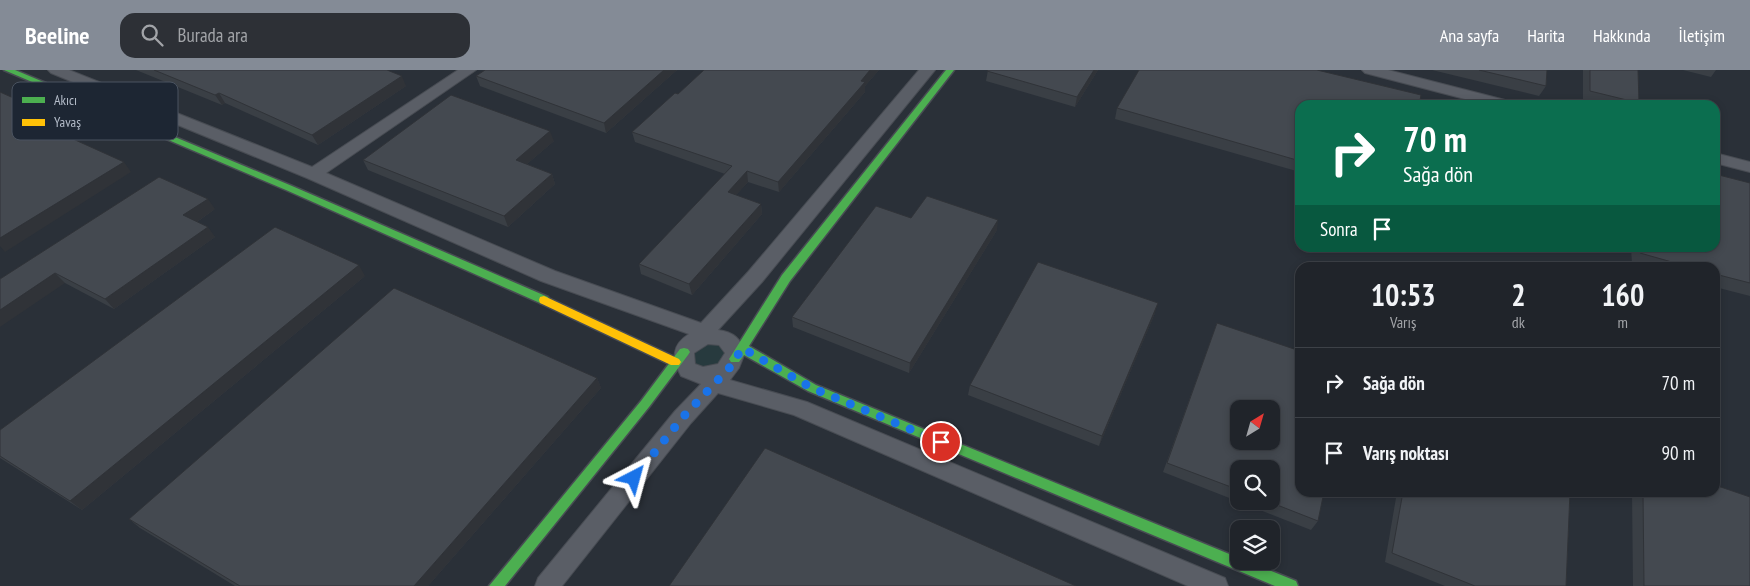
<!DOCTYPE html>
<html lang="tr">
<head>
<meta charset="utf-8">
<style>
	:root { --surface:#20242a; --page:#2d3036; --text:#f1f3f6; --muted:#a2a4a8; --line:#3d4147; --accent:#848b96 }
	body { margin:0; font-family:"PT Sans Narrow",sans-serif; background:var(--page); color:var(--text); height:100vh; display:flex; flex-direction:column; font-size:19px; white-space:nowrap }
	* { box-sizing:border-box; margin:0 }
	p { font-size:16px; color:var(--muted) }
	.icon { flex:none; width:28px; height:28px; fill:none; stroke:currentColor; stroke-width:2; stroke-linecap:round; stroke-linejoin:round }
	.map { position:relative; flex:1; overflow:hidden }
	.side { position:absolute; left:1295px; top:192px; width:425px; height:235px; display:flex; flex-direction:column; background:var(--surface); border-radius:15px; box-shadow:0 2px 8px #0003,0 0 0 1px var(--line) }
	.side>* { flex:none }
	.top-card { position:absolute; left:1295px; top:30px; width:425px; height:152px; border-radius:15px; box-shadow:0 2px 8px #0003,0 0 0 1px var(--line); background:#0b6e4f; color:#fff; overflow:hidden }
	.needle { width:32px; rotate:37deg }
	.buttons { position:absolute; left:1230px; top:330px; display:grid; gap:10px }
	.buttons a { display:grid; place-items:center; width:50px; height:50px; border-radius:10px; background:var(--surface); box-shadow:0 2px 8px #0003,0 0 0 1px var(--line); font-size:25px }
	.pin { position:absolute; display:grid; place-items:center; width:42px; height:42px; color:#fff; margin:-21px; border:2px solid #fff; border-radius:50%; box-shadow:0 1px 5px #0007 }
	.me { position:absolute; width:55px; margin:-28px; rotate:39deg; stroke-linejoin:round; filter:drop-shadow(0 0 4px #0008) }
	.turn { display:flex; align-items:center; gap:18px; height:105px; padding:0 25px; font-size:22px }
	.turn .icon { width:65px; height:65px; stroke-width:2.5 }
	.turn b { display:block; font-size:35px; line-height:42px }
	.then { display:flex; align-items:center; height:48px; padding:0 25px; background:#0003; gap:10px; font-size:19px }
	.eta { display:flex; justify-content:space-evenly; align-items:center; height:85px; text-align:center }
	.eta b { font-size:30px; font-weight:600; line-height:35px }
	ul { padding:0; list-style:none }
	li { display:flex; align-items:center; gap:15px; height:70px; padding:0 25px; border-top:1px solid var(--line) }
	li div { flex:1 }
	li b { display:block; font-size:19px }
	li em { font-style:normal }
	header { display:flex; align-items:center; gap:30px; box-sizing:border-box; height:70px; padding:0 25px; background:var(--accent); color:#fff }
	header strong { font-size:24px }
	nav { display:flex; gap:28px; margin-inline-start:auto; font-size:18px }
	.search { width:350px; height:45px; background:var(--page); display:flex; align-items:center; gap:12px; box-sizing:border-box; padding:0 18px; border-radius:15px; color:var(--muted); font-size:19px }
	.map>svg:first-child { display:block }
	.green { fill:#273a3e }
	.lines { fill:none; stroke-linecap:round; stroke-linejoin:round }
	.street-casing { stroke:#484c53; stroke-width:2 }
	.fast-casing { stroke:#484c53; stroke-width:3 }
	.slow-casing { stroke:#484c53; stroke-width:3 }
	.street { fill:#5a5e66; fill-rule:evenodd }
	.fast { fill:#4caf50; fill-rule:evenodd }
	.slow { fill:#ffc107; fill-rule:evenodd }
	.wall { fill:#3a3f45; fill-rule:evenodd }
	.shaded-wall { fill:#303338 }
	.building { fill:#444950; stroke:#303338; fill-rule:evenodd }
	.route { stroke:#1a73e8; stroke-width:9; stroke-dasharray:0 16.2 }
	.key { fill:#1d2633; stroke:#4a5360; stroke-width:1 }
	.key-label { font-size:14px; fill:#b4bcc9 }
</style>
</head>
<body>
<header>
<strong>Beeline</strong>
<div class="search"><svg class="icon" aria-label="search" viewBox="0 0 24 24"><circle cx="10" cy="10" r="6"/><path d="M15 15l6 6"/></svg>Burada ara</div>
<nav><a>Ana sayfa</a><a>Harita</a><a>Hakkında</a><a>İletişim</a></nav>
</header>
<div class="map">
<svg width="1750" height="516" viewBox="0 0 1750 516">
	<rect width="100%" height="100%" fill="#2a3038"/>
	<path class="green" d="M 709,273 L 718,274 L 726,284 L 719,295 C 710,298 701,300 694,291 C 694,279 699,278 709,273 Z"/>
	<g class="lines">
		<g class="street-casing">
			<path id="street" d="M 48,0 L 69,0 L 312,97 L 458,0 L 476,0 L 326,103 L 555,201 L 701,253 L 748,202 L 919,0 L 935,0 L 762,212 L 718,260 C 734,262 741,269 745,283 L 739,298 L 730,310 L 807,332 L 1225,508 L 1228,516 L 1188,516 L 794,345 L 718,323 L 691,353 L 562,516 L 535,516 L 538,508 L 675,341 L 701,314 L 681,306 C 672,289 671,275 689,264 L 541,211 L 307,108 L 51,3 ZM 708,274 L 719,275 L 725,283 L 718,294 L 703,297 L 695,294 L 694,283 Z
				M 1362,0 L 1388,0 L 1513,32 L 1515,35 L 1488,35 L 1365,3 Z
				M 1715,83 L 1750,92 L 1750,102 L 1715,93 Z"/>
		</g>
		<g class="fast-casing">
			<path id="fast" d="M 4,0 L 15,0 L 292,116 L 548,227 L 549,230 L 544,234 L 540,233 L 286,120 Z
				M 946,0 L 954,0 L 790,211 L 749,276 L 816,315 L 1239,488 L 1239,491 L 1247,491 L 1296,511 L 1298,516 L 1275,516 L 808,321 L 744,285 L 739,292 L 731,292 L 729,289 L 731,286 L 782,205 Z
				M 684,278 L 688,279 L 690,282 L 688,285 L 649,337 L 505,516 L 489,516 L 641,331 L 680,279 Z"/>
		</g>
		<g class="slow-casing">
			<path id="slow" d="M 544,226 L 679,289 L 681,292 L 679,295 L 671,295 L 540,233 L 539,230 L 540,227 Z"/>
		</g>
		<use href="#street" class="street"/>
		<use href="#fast" class="fast"/>
		<use href="#slow" class="slow"/>
	</g>
	<path class="wall" d="M 136,0 L 387,0 L 406,16 L 318,75 L 225,33 L 222,35 Z
		M 677,0 L 606,63 L 480,16 L 476,6 Z
		M 704,0 L 879,0 L 865,16 L 865,22 L 779,122 L 748,112 L 736,125 L 761,134 L 762,144 L 692,225 L 641,204 L 639,194 L 725,104 L 635,72 L 632,62 L 678,24 Z
		M 988,0 L 1098,0 L 1075,37 L 986,11 Z
		M 1432,0 L 1547,0 L 1546,16 L 1539,26 Z
		M 1583,0 L 1638,0 L 1639,33 L 1637,35 L 1599,35 L 1583,31 Z
		M 1683,0 L 1716,0 L 1711,7 Z
		M 1300,35 L 1300,102 L 1115,49 L 1117,38 Z
		M 554,71 L 527,94 L 552,104 L 555,114 L 508,157 L 368,100 L 363,90 Z
		M 1750,113 L 1750,226 L 1715,217 L 1715,198 L 1648,198 L 1632,193 L 1631,178 L 1715,178 Z
		M 215,139 L 197,152 L 215,167 L 114,239 L 65,213 L 0,209 Z
		M 997,160 L 909,303 L 793,257 L 792,247 Z
		M 365,206 L 82,440 L 0,388 L 0,360 Z
		M 1155,243 L 1099,376 L 968,325 L 970,315 Z
		M 1217,253 L 1318,451 L 1311,460 L 1163,402 ZM 1239,399 L 1271,431 L 1239,431 Z
		M 597,308 L 601,318 L 428,516 L 235,516 L 140,458 L 129,449 Z
		M 1397,422 L 1570,422 L 1566,516 L 1445,516 L 1385,492 Z
		M 1632,422 L 1715,422 L 1750,516 L 1633,516 Z"/>
	<path class="shaded-wall" d="M 664,0 L 677,0 L 606,63 L 604,53 Z
		M 870,0 L 879,0 L 865,16 L 865,22 L 779,122 L 778,112 Z
		M 1094,0 L 1098,0 L 1075,37 L 1077,27 Z
		M 402,6 L 406,16 L 318,75 L 312,65 Z
		M 219,23 L 225,33 L 222,35 L 215,25 Z
		M 45,42 L 53,52 L 39,60 L 31,50 Z
		M 550,61 L 554,71 L 520,100 L 516,90 Z
		M 124,92 L 131,102 L 5,182 L 0,176 L 0,168 Z
		M 747,101 L 748,112 L 730,132 L 728,122 Z
		M 552,104 L 555,114 L 508,157 L 504,146 Z
		M 208,129 L 215,139 L 191,156 L 183,145 Z
		M 761,134 L 762,144 L 692,225 L 689,214 Z
		M 998,150 L 997,160 L 909,303 L 910,293 Z
		M 208,157 L 215,167 L 114,239 L 105,229 Z
		M 359,195 L 365,206 L 82,440 L 70,431 Z
		M 55,203 L 65,213 L 0,257 L 0,240 Z
		M 1158,233 L 1155,243 L 1099,376 L 1102,366 Z
		M 597,308 L 601,318 L 428,516 L 414,516 Z"/>
	<path class="building" d="M 154,0 L 387,0 L 402,6 L 312,65 L 219,23 L 215,25 Z
		M 485,0 L 664,0 L 604,53 L 476,6 Z
		M 704,0 L 870,0 L 861,11 L 865,12 L 778,112 L 747,101 L 728,122 L 761,134 L 689,214 L 639,194 L 732,96 L 632,62 L 675,23 L 678,24 Z
		M 988,0 L 1094,0 L 1077,27 L 987,1 Z
		M 1139,0 L 1317,0 L 1421,25 L 1419,35 L 1300,35 L 1300,91 L 1117,38 Z
		M 1479,0 L 1547,0 L 1546,16 Z
		M 1590,0 L 1638,0 L 1639,33 L 1590,21 Z
		M 0,22 L 45,42 L 31,50 L 124,92 L 0,168 Z
		M 451,25 L 550,61 L 516,90 L 552,104 L 504,146 L 363,90 Z
		M 1715,104 L 1750,113 L 1750,213 L 1715,204 L 1715,198 L 1693,198 L 1640,183 L 1640,178 L 1715,178 Z
		M 159,107 L 208,129 L 183,145 L 208,157 L 105,229 L 55,203 L 0,240 L 0,209 Z
		M 927,126 L 998,150 L 910,293 L 792,247 L 876,136 L 911,148 Z
		M 275,157 L 359,195 L 70,431 L 0,386 L 0,360 Z
		M 1038,192 L 1158,233 L 1102,366 L 970,315 Z
		M 394,218 L 597,308 L 414,516 L 240,516 L 129,449 Z
		M 1217,253 L 1300,281 L 1300,422 L 1324,422 L 1318,451 L 1267,431 L 1271,431 L 1271,399 L 1239,399 L 1239,420 L 1167,393 ZM 1239,339 L 1271,339 L 1271,371 L 1239,371 Z
		M 765,378 L 1076,516 L 669,516 Z
		M 1715,415 L 1750,427 L 1750,516 L 1644,516 L 1643,422 L 1715,422 Z
		M 1403,422 L 1570,422 L 1566,516 L 1475,516 L 1392,483 Z"/>
	<g class="lines">
		<path class="route" d="M 634,408 L 683,347 L 732,295 L 742,278 L 812,318 L 941,372"/>
	</g>
	<rect x="12" y="12" width="166" height="58" rx="8" class="key"/>
	<rect x="22" y="27" width="23" height="6" fill="#4caf50"/>
	<rect x="22" y="49" width="23" height="7" fill="#ffc107"/>
	<g class="key-label">
		<text x="54" y="35">Akıcı</text>
		<text x="54" y="57">Yavaş</text>
	</g>
</svg>
<div class="buttons">
<a><svg class="needle" viewBox="-14 -14 28 28"><path d="M0-13l5 13h-10z" fill="#e53935"/><path d="M0 13l5-13h-10z" fill="#a2a4a8"/></svg></a>
<a><svg class="icon" aria-label="search" viewBox="0 0 24 24"><circle cx="10" cy="10" r="6"/><path d="M15 15l6 6"/></svg></a>
<a><svg class="icon" aria-label="layers" viewBox="0 0 24 24"><path d="M12 4l9 5-9 5-9-5zM3 14l9 5 9-5"/></svg></a>
</div>
<div class="pin" style="left:941px;top:372px;background:#d93025"><svg class="icon" aria-label="arrive" viewBox="0 0 24 24"><path d="M6 21V4h12l-3 4 3 4H6"/></svg></div>
<svg class="me" style="left:634px;top:408px" viewBox="-20 -20 40 40"><path d="M0-17L14 15 0 8-14 15z" fill="#1a73e8" stroke="#fff" stroke-width="4"/></svg>
<div class="top-card">
<div class="turn"><svg class="icon" aria-label="right" viewBox="0 0 24 24"><path d="M7 20v-9h11M14 6l5 5-5 5"/></svg><div><b>70 m</b>Sağa dön</div></div>
<div class="then">Sonra<svg class="icon" aria-label="arrive" viewBox="0 0 24 24"><path d="M6 21V4h12l-3 4 3 4H6"/></svg></div>
</div>
<section class="side">
<div class="eta">
<div><b>10:53</b><p>Varış</p></div>
<div><b>2</b><p>dk</p></div>
<div><b>160</b><p>m</p></div>
</div>
<ul>
<li><svg class="icon" aria-label="right" viewBox="0 0 24 24"><path d="M7 20v-9h11M14 6l5 5-5 5"/></svg><div><b>Sağa dön</b></div><em>70 m</em></li>
<li><svg class="icon" aria-label="arrive" viewBox="0 0 24 24"><path d="M6 21V4h12l-3 4 3 4H6"/></svg><div><b>Varış noktası</b></div><em>90 m</em></li>
</ul>
</section>
</div>
</body>
</html>
